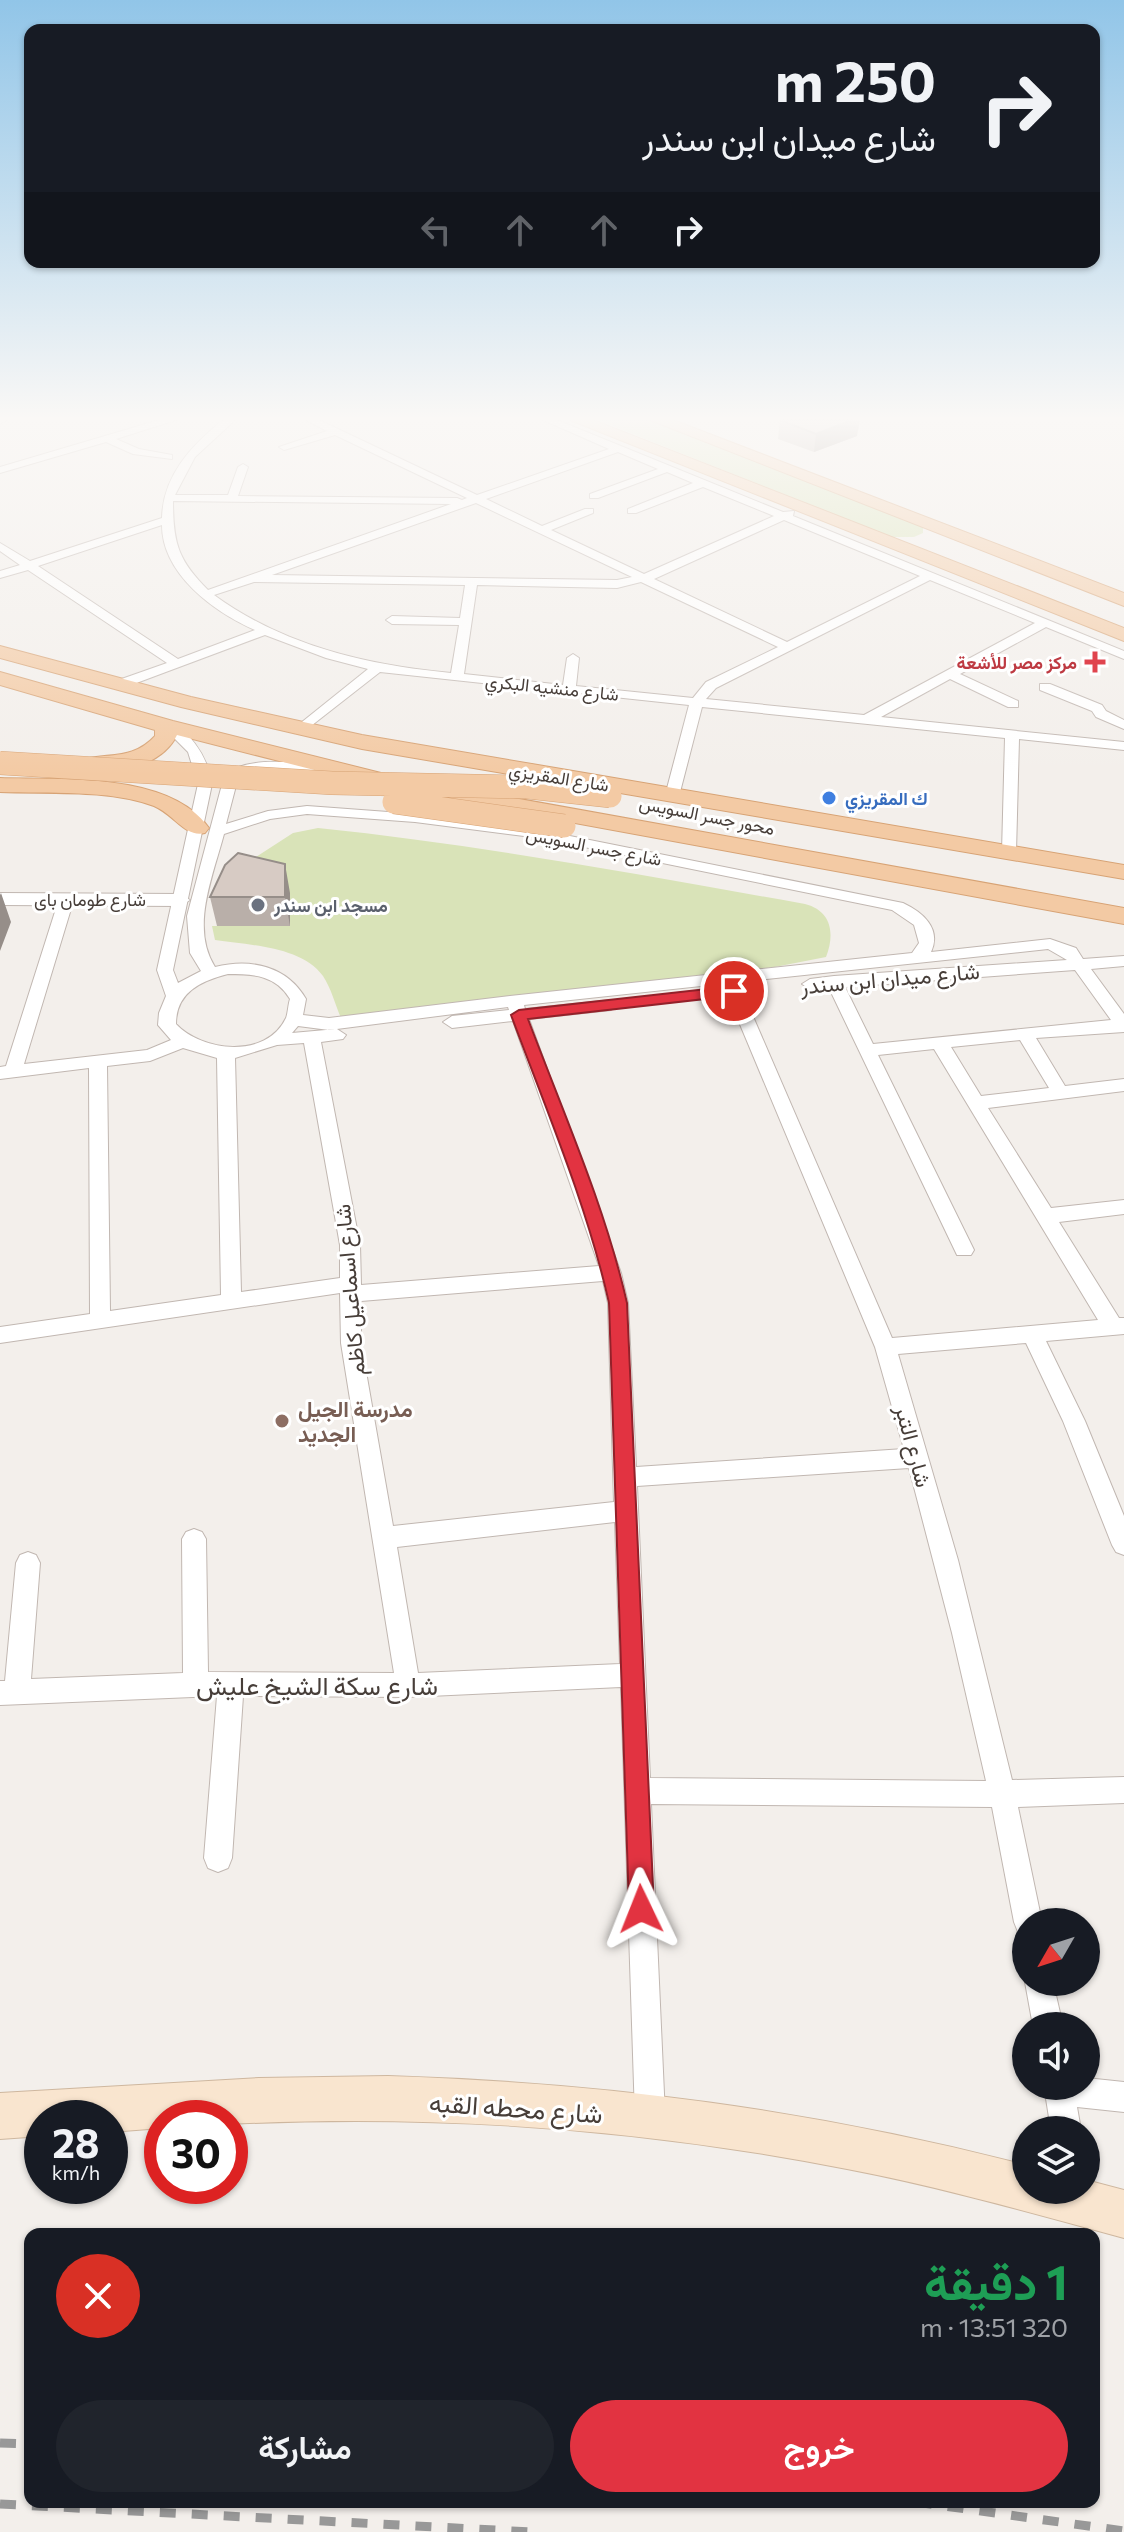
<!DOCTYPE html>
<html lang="ar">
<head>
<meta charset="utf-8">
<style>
	:root { --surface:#171b24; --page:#20242c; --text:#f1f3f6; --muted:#9ea1a6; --accent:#e23341 }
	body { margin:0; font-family:Commissioner,Vazirmatn,sans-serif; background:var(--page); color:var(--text); direction:rtl; height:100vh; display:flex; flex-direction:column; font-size:30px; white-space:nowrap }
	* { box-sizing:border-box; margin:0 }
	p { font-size:26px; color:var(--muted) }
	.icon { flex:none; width:44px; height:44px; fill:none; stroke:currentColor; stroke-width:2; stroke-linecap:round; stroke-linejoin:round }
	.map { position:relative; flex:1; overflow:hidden; direction:ltr }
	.drawer { position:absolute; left:24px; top:2228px; width:1076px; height:280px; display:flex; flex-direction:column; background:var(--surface); border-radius:16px; box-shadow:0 2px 6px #0004; direction:rtl }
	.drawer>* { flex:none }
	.hud { position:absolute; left:24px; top:24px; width:1076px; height:244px; border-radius:16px; box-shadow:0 2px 6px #0004; direction:rtl; background:#171b24; color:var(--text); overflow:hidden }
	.needle { width:52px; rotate:231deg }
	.fabs { position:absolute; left:1012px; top:1908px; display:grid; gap:16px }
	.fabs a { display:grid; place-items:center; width:88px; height:88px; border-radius:50%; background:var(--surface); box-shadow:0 2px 6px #0004; font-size:40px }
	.speed { position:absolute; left:24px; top:2100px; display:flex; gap:16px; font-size:40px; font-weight:700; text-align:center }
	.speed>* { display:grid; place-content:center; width:104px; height:104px; border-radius:50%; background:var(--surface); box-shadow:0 2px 6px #0004; line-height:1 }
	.speed small { font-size:20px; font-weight:400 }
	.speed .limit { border:12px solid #d22; background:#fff; color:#111 }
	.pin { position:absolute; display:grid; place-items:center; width:68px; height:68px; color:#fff; margin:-34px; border:4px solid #fff; border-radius:50%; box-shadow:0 2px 8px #0007 }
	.me { position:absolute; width:88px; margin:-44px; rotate:358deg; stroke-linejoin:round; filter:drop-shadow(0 0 6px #0008) }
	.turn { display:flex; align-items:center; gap:28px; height:168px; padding:0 32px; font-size:36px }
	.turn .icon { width:104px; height:104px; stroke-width:2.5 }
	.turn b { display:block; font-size:56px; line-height:68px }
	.lanes { display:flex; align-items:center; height:76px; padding:0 32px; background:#0003; justify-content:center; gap:40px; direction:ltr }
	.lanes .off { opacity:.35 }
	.round { display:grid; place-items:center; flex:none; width:84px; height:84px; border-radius:42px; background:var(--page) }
	.head { display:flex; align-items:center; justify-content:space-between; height:136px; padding:0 32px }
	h1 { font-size:48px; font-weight:700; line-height:60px; color:#1e9e55 }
	.button { display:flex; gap:16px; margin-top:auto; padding:16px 32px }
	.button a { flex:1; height:92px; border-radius:48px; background:var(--accent); color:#fff; font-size:32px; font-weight:700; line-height:92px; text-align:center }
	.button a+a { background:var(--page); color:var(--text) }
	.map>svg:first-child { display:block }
	.green { fill:#d9e3b8 }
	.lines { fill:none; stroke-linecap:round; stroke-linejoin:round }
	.minor-casing { stroke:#c1b7b1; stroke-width:2 }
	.tertiary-casing { stroke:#c1b7b1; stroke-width:2 }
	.secondary-casing { stroke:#ceb79f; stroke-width:2 }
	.primary-casing { stroke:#d7a375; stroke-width:2 }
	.minor { fill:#fff; fill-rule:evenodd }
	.tertiary { fill:#fff; fill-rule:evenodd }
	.secondary { fill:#f9e5cf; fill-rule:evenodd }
	.primary { fill:#f3caa4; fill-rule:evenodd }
	.rail { stroke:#989898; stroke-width:9; stroke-dasharray:16 16; stroke-linecap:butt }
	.primary-bridge-casing { stroke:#d7a375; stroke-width:24; stroke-linecap:butt }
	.primary-bridge { stroke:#f3caa4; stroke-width:23 }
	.wall { fill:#b9afa9 }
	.shaded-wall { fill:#968e89 }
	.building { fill:#d7cbc4; stroke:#968e89; stroke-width:2 }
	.route { fill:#e23341; stroke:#93212a; stroke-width:2 }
	.health-dot { fill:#e0444e; stroke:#fff; stroke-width:3 }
	.shop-dot { fill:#3f7fe0; stroke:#fff; stroke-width:3 }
	.worship-dot { fill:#6b7280; stroke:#fff; stroke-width:3 }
	.education-dot { fill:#8d6e63; stroke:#fff; stroke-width:3 }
	.labels { text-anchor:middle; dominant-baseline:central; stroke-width:6; stroke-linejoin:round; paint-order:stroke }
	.far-health-label { font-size:18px; font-weight:bold; fill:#be3a42; stroke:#fff; text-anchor:end }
	.far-street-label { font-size:18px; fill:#473e39; stroke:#fff }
	.far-shop-label { font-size:18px; font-weight:bold; fill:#366cbe; stroke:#fff; text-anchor:start }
	.far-worship-label { font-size:18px; font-weight:bold; fill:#5b616d; stroke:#fff; text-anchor:start }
	.street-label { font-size:22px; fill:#473e39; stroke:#fff }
	.education-label { font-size:22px; font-weight:bold; fill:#785e54; stroke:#fff; text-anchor:start }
	.near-street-label { font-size:26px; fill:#473e39; stroke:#fff }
</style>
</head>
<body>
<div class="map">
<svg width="1124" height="2532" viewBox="0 0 1124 2532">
	<rect width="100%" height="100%" fill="#f3efeb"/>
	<path class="green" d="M 598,420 L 656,420 L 915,521 L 923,528 L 923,533 L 914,537 L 890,537 Z
		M 318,828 C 482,845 643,875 805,904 C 832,911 835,934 826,957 L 759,970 L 341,1018 C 335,1004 331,988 323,976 C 301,946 248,945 215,940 L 212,926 L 290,926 L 245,864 L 293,833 Z"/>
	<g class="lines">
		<g class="minor-casing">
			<path id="minor" d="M 0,420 L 7,420 L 0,424 Z
				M 159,420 L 176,420 L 116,439 L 139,449 L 172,455 L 172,459 L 133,454 L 106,442 L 0,473 L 0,467 Z
				M 223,420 L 235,420 L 195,457 L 175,495 L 228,495 L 238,467 L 243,464 L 248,467 L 238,496 L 457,498 L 462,500 L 467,498 L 335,435 L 284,450 L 279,447 L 327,431 L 306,420 L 319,420 L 477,495 L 609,449 L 543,420 L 557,420 L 783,512 L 794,511 L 793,516 L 1124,651 L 1124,659 L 1046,627 L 960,674 L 1018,701 L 1018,707 L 1008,707 L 950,679 L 881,717 L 1124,742 L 1124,750 L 1019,739 L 1016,852 L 1009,856 L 1002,852 L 1005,738 L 702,707 L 679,796 L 672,800 L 665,796 L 689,705 L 380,672 L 302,733 L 297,732 L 297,726 L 368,669 L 326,658 L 265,635 L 123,688 L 113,688 L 113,682 L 167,663 L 28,570 L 0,578 L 0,571 L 20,565 L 0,551 L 0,543 L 30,561 L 162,518 C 163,475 192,445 223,420 ZM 618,452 L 658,469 L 590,494 L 590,498 L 598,498 L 667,472 L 693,483 L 628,509 L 628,513 L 636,513 L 703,487 L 774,516 L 644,574 L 551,530 L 593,513 L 593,509 L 585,509 L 542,526 L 486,499 ZM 173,501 L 451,504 L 208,590 C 178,560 173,543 173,501 ZM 476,503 L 632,577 L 617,580 L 272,575 ZM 784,520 L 920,576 L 787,642 L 654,579 ZM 162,525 C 162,574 214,612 255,630 L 178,659 L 38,566 ZM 930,580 L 1035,623 L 864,715 L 706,699 L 716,688 ZM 254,582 L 465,585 L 460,618 L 392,616 L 386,620 L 392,624 L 459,625 L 451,673 C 367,665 284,646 214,595 ZM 641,582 L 778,647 L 706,682 L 693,698 L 576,686 L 579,658 L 573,654 L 567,658 L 563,685 L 464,674 L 477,585 L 617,588 Z
				M 1040,684 L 1050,684 L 1102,705 L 1106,711 L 1124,720 L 1124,729 L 1096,717 L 1092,711 L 1040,690 Z
				M 167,725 L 177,725 C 196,741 208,759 212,784 L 173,970 L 178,983 L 201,971 L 190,953 L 187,916 L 224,777 C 245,752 308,765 339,767 L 346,771 L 339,775 L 253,770 L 238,778 L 226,824 L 268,811 L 307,806 L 415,814 L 540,830 L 903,903 C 922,912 942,928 931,952 L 1050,939 L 1076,948 L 1083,959 L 1124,956 L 1124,966 L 1091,969 L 1124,1014 L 1124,1032 L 1036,1038 L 1065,1086 L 1124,1079 L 1124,1091 L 988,1108 L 1051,1208 L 1124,1200 L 1124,1214 L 1059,1222 L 1119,1318 L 1124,1318 L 1124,1334 L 1046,1341 L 1085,1421 L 1124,1516 L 1124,1555 L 1116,1552 L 1112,1545 L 1063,1421 L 1026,1343 L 898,1354 L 958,1560 L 1012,1780 L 1124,1777 L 1124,1803 L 1018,1807 L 1042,1922 L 1026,1922 L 1026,1935 L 1018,1932 L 1014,1922 L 992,1807 L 651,1804 L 665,2116 L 661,2127 L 650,2131 L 639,2127 L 635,2116 L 621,1687 L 408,1697 L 243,1696 L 232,1858 L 228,1868 L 218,1872 L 208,1868 L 204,1858 L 217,1696 L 0,1705 L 0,1681 L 5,1681 L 16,1563 L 20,1555 L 28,1552 L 36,1555 L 40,1563 L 31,1679 L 183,1673 L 182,1539 L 186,1532 L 194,1529 L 202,1532 L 206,1539 L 208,1672 L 394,1673 L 341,1343 L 340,1293 L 0,1343 L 0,1327 L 90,1314 L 89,1068 L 0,1079 L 0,1067 L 6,1066 L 60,896 L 72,896 L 74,899 L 24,1064 L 147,1050 L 171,1040 L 158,1025 L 159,1013 L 166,996 L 157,970 L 198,784 L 188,752 L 167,731 ZM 307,814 L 415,822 L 540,838 L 892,910 L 914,925 L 919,943 L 912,953 L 510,996 L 329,1018 L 303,1015 L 306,999 C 287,966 251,958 215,967 C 190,928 213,876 224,834 L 270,819 ZM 1048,949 L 1067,960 L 834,976 L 810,979 L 802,984 L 810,989 L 829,988 L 957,1255 L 971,1255 L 974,1250 L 878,1055 L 934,1049 L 1098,1320 L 892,1338 L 742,991 L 734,986 L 728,987 L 726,991 L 875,1347 L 904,1449 L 636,1467 L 628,1303 L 621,1273 L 529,1019 L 611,1010 L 619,1005 L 611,1000 L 525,1009 L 524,1005 ZM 1075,970 L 1111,1020 L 873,1044 L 845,987 ZM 228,974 C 253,974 276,975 290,999 C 288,1005 288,1013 286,1018 C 266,1060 201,1051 176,1024 C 176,993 200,981 228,974 ZM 508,1007 L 509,1010 L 452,1016 L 443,1022 L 452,1028 L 513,1021 L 599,1266 L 361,1285 L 360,1245 L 321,1042 L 343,1039 L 346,1035 L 337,1029 L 292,1033 L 298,1026 L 329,1030 ZM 1020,1040 L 1049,1088 L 981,1096 L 951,1047 ZM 304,1043 L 340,1245 L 340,1278 L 241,1292 L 235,1058 L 277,1045 ZM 183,1048 L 217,1058 L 221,1295 L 110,1311 L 107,1066 L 150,1061 ZM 603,1281 L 608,1303 L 614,1502 L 393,1526 L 361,1343 L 361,1301 ZM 909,1468 L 952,1633 L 986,1781 L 650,1778 L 637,1486 ZM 615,1522 L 620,1664 L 418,1673 L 397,1547 Z
				M 1026,1979 L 1026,1982 L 1053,1982 L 1063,2026 L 1033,2026 L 1025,1982 Z
				M 1086,2078 L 1124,2082 L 1124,2112 L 1077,2107 L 1081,2130 L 1051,2130 L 1044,2086 L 1086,2086 Z"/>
		</g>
		<g class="tertiary-casing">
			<path id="tertiary" d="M 0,893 L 180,894 L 190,900 L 180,906 L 0,905 Z"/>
		</g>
		<g class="secondary-casing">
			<path id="secondary" d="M 388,2076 C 609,2083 812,2110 1026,2165 L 1026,2190 L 1086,2190 L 1086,2180 L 1124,2190 L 1124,2238 C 1032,2213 941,2187 847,2169 C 645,2129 436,2114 230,2124 L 230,2118 L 162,2118 L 162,2128 L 110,2132 L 110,2118 L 42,2118 L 42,2136 L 0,2139 L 0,2093 L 259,2078 Z"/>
		</g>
		<g class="primary-casing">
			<path id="primary" d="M 570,420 L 593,420 L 1124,628 L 1124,641 Z
				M 650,420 L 673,420 L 1124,593 L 1124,606 Z
				M 0,646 L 191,697 L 362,735 L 1124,865 L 1124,879 L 362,749 L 181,707 L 0,658 Z
				M 0,672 L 173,721 L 393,776 L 396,781 L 393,786 L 385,788 L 177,735 C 162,766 116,776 85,769 L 82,764 L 85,759 C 112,753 134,759 155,736 L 155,730 L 0,685 Z
				M 0,778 C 62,780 170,772 209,828 L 205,833 C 185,838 175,815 154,806 C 107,789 49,794 0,792 Z
				M 431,783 L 1124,908 L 1124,924 L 423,795 L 420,790 L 423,785 Z"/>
		</g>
		<use href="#minor" class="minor"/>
		<use href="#tertiary" class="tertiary"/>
		<use href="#secondary" class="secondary"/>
		<use href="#primary" class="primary"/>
		<path class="rail" d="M 0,2443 L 30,2444
			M 916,2502 L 1124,2531
			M 0,2504 L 531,2532"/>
		<g class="primary-bridge-casing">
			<path id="primary-bridge" d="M 0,763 L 332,783 L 527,787 L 610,796
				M 394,802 L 564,826"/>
		</g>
		<use href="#primary-bridge" class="primary-bridge"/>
	</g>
	<path class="wall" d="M 780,420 L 857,436 L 814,452 L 778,439 Z
		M 290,893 L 290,926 L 217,926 L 210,897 Z"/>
	<path class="shaded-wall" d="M 850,420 L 860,420 L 857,436 L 814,452 L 816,434 Z
		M 285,864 L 290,893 L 290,926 L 285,897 Z
		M 1,893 L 11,922 L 0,951 L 0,895 Z"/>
	<path class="building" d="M 780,420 L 852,420 L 816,434 Z
		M 238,853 L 285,864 L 285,897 L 210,897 L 225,865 Z"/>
	<linearGradient id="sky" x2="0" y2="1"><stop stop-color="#91c5e8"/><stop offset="0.54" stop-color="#faf8f6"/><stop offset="1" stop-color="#faf8f6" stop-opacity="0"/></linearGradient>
	<rect width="1124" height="775" fill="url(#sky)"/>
	<path class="route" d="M 734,986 L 740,988 L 740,995 L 528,1019 C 563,1112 605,1206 627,1303 L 654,1909 L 650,1918 L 641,1922 L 632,1918 L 629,1909 L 609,1303 C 587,1205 546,1109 511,1015 L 519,1010 Z"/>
	<path class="health-dot" d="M1091 650h8v8h8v8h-8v8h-8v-8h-8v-8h8z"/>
	<circle class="shop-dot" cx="829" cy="798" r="8"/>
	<circle class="worship-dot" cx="258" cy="905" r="8"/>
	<circle class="education-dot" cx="282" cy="1421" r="8"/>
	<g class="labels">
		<g class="far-health-label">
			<text x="1077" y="662">مركز مصر للأشعة</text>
		</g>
		<g class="far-street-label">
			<text transform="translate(552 687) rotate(6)">شارع منشيه البكري</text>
			<text transform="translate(559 777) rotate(9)">شارع المقريزي</text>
			<text transform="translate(707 815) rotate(11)">محور جسر السويس</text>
			<text transform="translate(594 846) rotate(11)">شارع جسر السويس</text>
			<text x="90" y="899">شارع طومان باى</text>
		</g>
		<g class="far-shop-label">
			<text x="845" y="798">ك المقريزي</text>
		</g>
		<g class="far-worship-label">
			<text x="274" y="905">مسجد ابن سندر</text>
		</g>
		<g class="street-label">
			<text transform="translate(890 978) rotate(-5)">شارع ميدان ابن سندر</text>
			<text transform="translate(349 1290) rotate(-95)">شارع اسماعيل كاظم</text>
			<text transform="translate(914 1446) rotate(75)">شارع التبر</text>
		</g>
		<g class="education-label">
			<text x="298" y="1408">مدرسة الجيل<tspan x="298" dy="25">الجديد</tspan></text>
		</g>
		<g class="near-street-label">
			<text x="317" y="1684">شارع سكة الشيخ عليش</text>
			<text transform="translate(516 2107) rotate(4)">شارع محطه القبه</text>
		</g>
	</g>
</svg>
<div class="fabs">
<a><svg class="needle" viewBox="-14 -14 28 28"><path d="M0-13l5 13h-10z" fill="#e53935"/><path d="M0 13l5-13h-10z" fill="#9ea1a6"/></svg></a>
<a><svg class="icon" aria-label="sound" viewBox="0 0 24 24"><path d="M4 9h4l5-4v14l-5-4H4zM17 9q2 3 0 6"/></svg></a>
<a><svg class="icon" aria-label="layers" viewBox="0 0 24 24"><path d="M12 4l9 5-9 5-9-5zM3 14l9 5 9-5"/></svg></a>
</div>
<div class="speed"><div>28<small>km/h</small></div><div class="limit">30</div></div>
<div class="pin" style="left:734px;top:991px;background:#d93025"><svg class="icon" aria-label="arrive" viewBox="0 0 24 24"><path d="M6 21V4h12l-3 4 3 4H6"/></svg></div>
<svg class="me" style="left:641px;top:1909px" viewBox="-20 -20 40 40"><path d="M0-17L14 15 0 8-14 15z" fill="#e23341" stroke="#fff" stroke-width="4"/></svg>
<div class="hud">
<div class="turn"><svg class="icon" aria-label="right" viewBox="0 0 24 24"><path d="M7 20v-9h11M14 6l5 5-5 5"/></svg><div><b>250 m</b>شارع ميدان ابن سندر</div></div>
<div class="lanes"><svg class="icon off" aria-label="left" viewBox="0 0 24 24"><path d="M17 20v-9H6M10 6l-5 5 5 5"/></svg><svg class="icon off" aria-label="ahead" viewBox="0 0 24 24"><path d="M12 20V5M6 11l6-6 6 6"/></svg><svg class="icon off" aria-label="ahead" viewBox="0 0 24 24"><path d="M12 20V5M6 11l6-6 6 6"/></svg><svg class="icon" aria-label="right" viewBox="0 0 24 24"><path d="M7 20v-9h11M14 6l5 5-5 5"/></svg></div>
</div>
<section class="drawer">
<div class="head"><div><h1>1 دقيقة</h1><p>320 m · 13:51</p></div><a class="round" style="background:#d93025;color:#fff"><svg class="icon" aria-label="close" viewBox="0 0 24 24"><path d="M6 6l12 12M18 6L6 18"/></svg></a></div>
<div class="button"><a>خروج</a><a>مشاركة</a></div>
</section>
</div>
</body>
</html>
